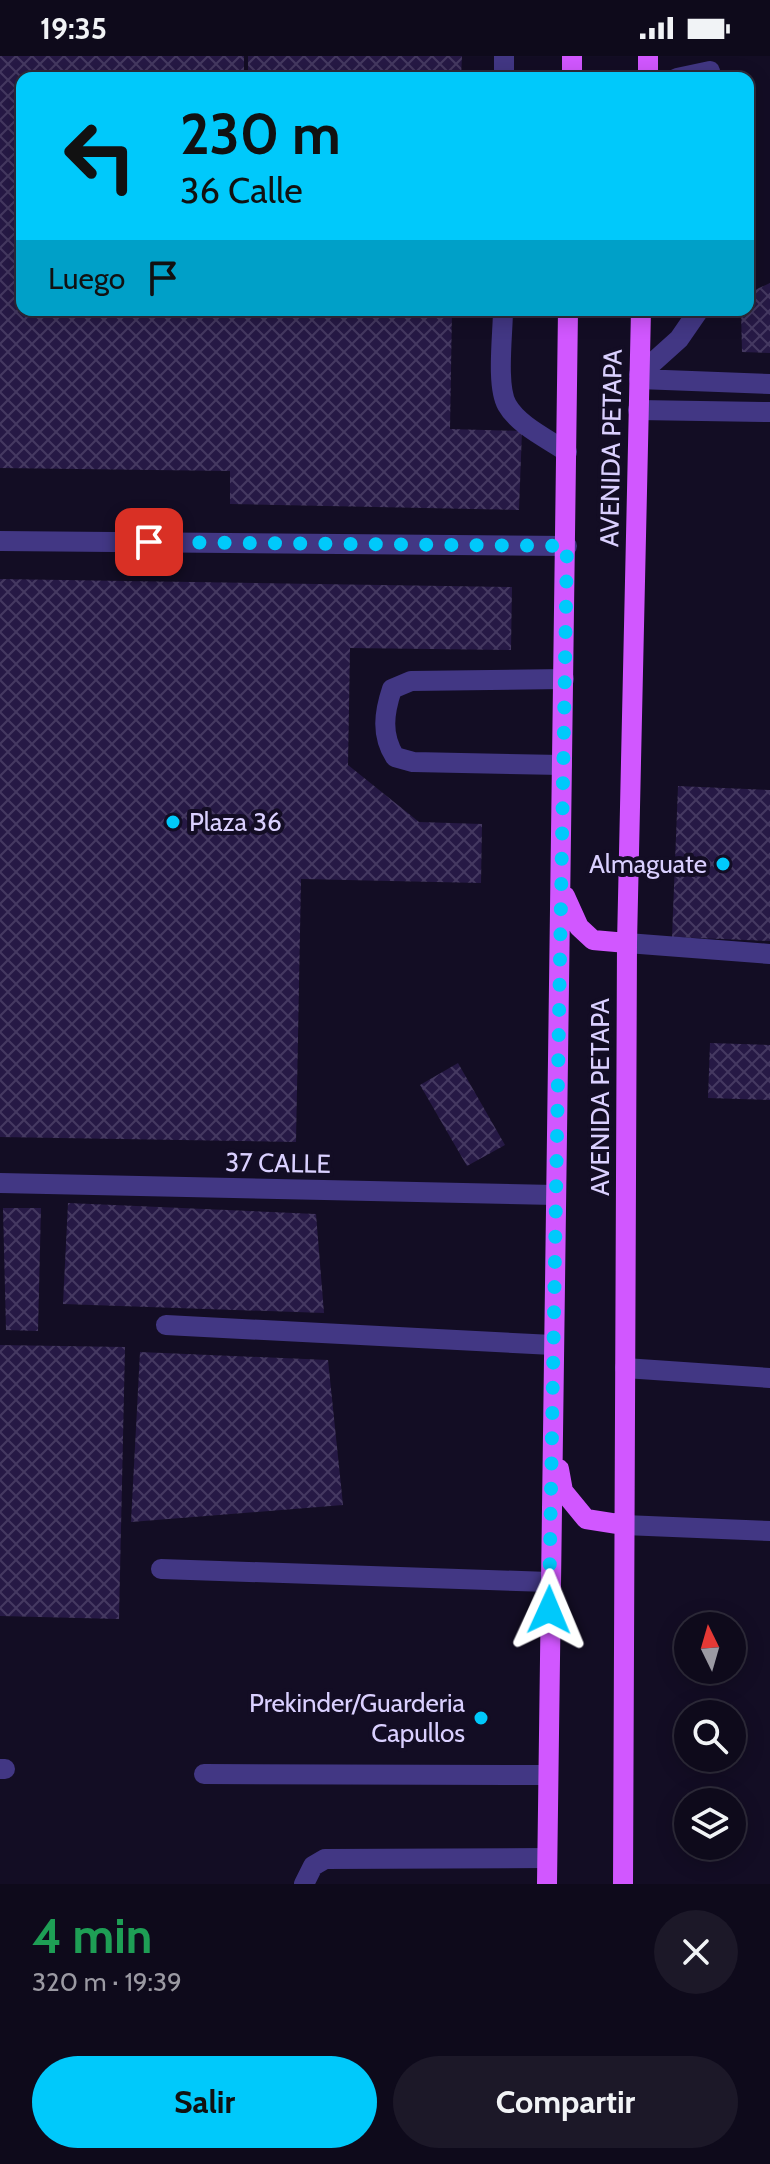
<!DOCTYPE html>
<html lang="es">
<head>
<meta charset="utf-8">
<style>
	:root { --surface:#0e0a1b; --page:#1c1828; --text:#f1f3f6; --muted:#9b9aa3; --line:#2e2b3a; --accent:#00c9fb }
	body { margin:0; font-family:Cabin,sans-serif; background:var(--page); color:var(--text); height:100vh; display:flex; flex-direction:column; font-size:30px; white-space:nowrap }
	* { box-sizing:border-box; margin:0 }
	p { font-size:26px; color:var(--muted) }
	.icon { flex:none; width:44px; height:44px; fill:none; stroke:currentColor; stroke-width:2; stroke-linecap:round; stroke-linejoin:round }
	.map { position:relative; height:1828px; overflow:hidden }
	.sheet { display:flex; flex-direction:column; background:var(--surface); flex:1 }
	.sheet>* { flex:none }
	.hud { position:absolute; left:16px; top:16px; width:738px; height:244px; border-radius:16px; box-shadow:0 4px 20px #0003,0 0 0 2px var(--line); background:#00c9fb; color:#111; overflow:hidden }
	.needle { width:52px; rotate:355deg }
	.fabs { position:absolute; left:674px; top:1556px; display:grid; gap:16px }
	.fabs a { display:grid; place-items:center; width:72px; height:72px; border-radius:50%; background:var(--surface); box-shadow:0 4px 20px #0003,0 0 0 2px var(--line); font-size:40px }
	.pin { position:absolute; display:grid; place-items:center; width:68px; height:68px; color:#fff; margin:-34px; border-radius:16px; box-shadow:0 4px 12px #0006 }
	.me { position:absolute; width:88px; margin:-44px; rotate:1deg; stroke-linejoin:round; filter:drop-shadow(0 0 6px #0008) }
	.turn { display:flex; align-items:center; gap:28px; height:168px; padding:0 32px; font-size:36px }
	.turn .icon { width:104px; height:104px; stroke-width:2.5 }
	.turn b { display:block; font-size:56px; line-height:68px }
	.then { display:flex; align-items:center; height:76px; padding:0 32px; background:#0003; gap:16px; font-size:30px }
	.round { display:grid; place-items:center; flex:none; width:84px; height:84px; border-radius:42px; background:var(--page) }
	.headline { display:flex; align-items:center; justify-content:space-between; height:136px; padding:0 32px }
	h1 { font-size:48px; font-weight:700; line-height:60px; color:#1e9e55 }
	.button { display:flex; gap:16px; margin-top:auto; padding:16px 32px }
	.button a { flex:1; height:92px; border-radius:48px; background:var(--accent); color:#111; font-size:32px; font-weight:700; line-height:92px; text-align:center }
	.button a+a { background:var(--page); color:var(--text) }
	.status { display:flex; justify-content:space-between; align-items:center; height:56px; padding:0 40px; background:var(--surface); direction:ltr }
	.status svg { height:22px; fill:currentColor }
	.map>svg:first-child { display:block }
	.building { fill:url(#building-cross-hatch) }
	.lines { fill:none; stroke-linecap:round; stroke-linejoin:round }
	.minor { stroke:#423784; stroke-width:20 }
	.major { stroke:#d157ff; stroke-width:20 }
	.route { stroke:#00c9fb; stroke-width:14; stroke-dasharray:0 25.2 }
	.poi-dot { fill:#00c9fb; stroke:#130d24; stroke-width:3 }
	.labels { text-anchor:middle; dominant-baseline:central; stroke-width:8; stroke-linejoin:round; paint-order:stroke }
	.street-label { font-size:26px; fill:#dad0ff; stroke:#130d24 }
	.poi-label { font-size:26px; fill:#dad0ff; stroke:#130d24; text-anchor:end }
</style>
</head>
<body>
<div class="status"><b>19:35</b><svg viewBox="0 0 49 12"><path d="M0 12V9h3v3zM5 12V6h3v6zM10 12V3h3v9zM15 12V0h3v12zM26 1h20v11H26zM47 4h2v5h-2z"/></svg></div>
<div class="map">
<svg width="770" height="1828" viewBox="0 0 770 1828">
	<defs>
		<pattern id="building-cross-hatch" width="8" height="8" patternUnits="userSpaceOnUse" patternTransform="scale(2)"><rect width="8" height="8" fill="#261945"/><path d="M0 0l8 8M0 8l8-8" fill="none" stroke="#453961"/></pattern>
	</defs>
	<rect width="100%" height="100%" fill="#130d24"/>
	<path class="building" d="M 0,0 L 244,0 L 244,22 L 22,22 L 22,254 L 452,254 L 450,373 L 522,375 L 519,454 L 230,448 L 230,415 L 0,412 Z
		M 248,0 L 462,0 L 461,22 L 248,22 Z
		M 770,227 L 770,297 L 742,296 L 741,254 L 748,254 L 748,237 Z
		M 0,523 L 512,531 L 511,594 L 350,592 L 348,709 L 419,766 L 482,768 L 481,827 L 301,823 L 296,1086 L 0,1081 Z
		M 678,730 L 770,734 L 770,885 L 672,881 Z
		M 710,987 L 770,989 L 770,1044 L 708,1042 Z
		M 458,1007 L 505,1089 L 467,1110 L 420,1029 Z
		M 68,1147 L 316,1158 L 324,1257 L 63,1248 Z
		M 3,1152 L 41,1152 L 38,1275 L 6,1274 Z
		M 0,1289 L 125,1291 L 119,1563 L 0,1560 Z
		M 140,1296 L 328,1304 L 343,1449 L 131,1466 Z"/>
	<g class="lines">
		<path class="minor" d="M 504,22 L 504,0
			M 677,22 L 710,15
			M 503,254 C 503,277 496,330 507,349 C 518,369 548,383 567,396
			M 639,319 L 679,283 L 699,254
			M 639,323 L 770,328
			M 638,354 L 770,356
			M 0,485 L 567,490
			M 562,709 L 413,706 L 395,701 C 381,679 384,657 392,633 L 411,625 L 564,623
			M 627,887 L 770,898
			M 0,1127 L 555,1139
			M 166,1269 L 553,1289
			M 625,1312 L 770,1322
			M 624,1469 L 770,1475
			M 161,1513 L 549,1526
			M 0,1713 L 5,1713
			M 204,1718 L 548,1719
			M 304,1828 L 313,1810 L 325,1803 L 547,1802"/>
		<path class="major" d="M 572,0 L 572,22
			M 648,22 L 648,0
			M 565,840 L 579,871 L 593,884 L 627,887
			M 559,1413 L 563,1435 L 586,1463 L 624,1469
			M 547,1828 L 568,254
			M 623,1828 L 627,887 L 641,254"/>
	</g>
	<g class="lines">
		<path class="route" d="M 149,486 L 567,490 L 549,1554"/>
	</g>
	<g class="poi-dot">
		<circle cx="173" cy="766" r="8"/>
		<circle cx="723" cy="808" r="8"/>
		<circle cx="481" cy="1662" r="8"/>
	</g>
	<g class="labels">
		<g class="street-label">
			<text transform="translate(611 392) rotate(-89)">AVENIDA PETAPA</text>
			<text transform="translate(600 1041) rotate(-90)">AVENIDA PETAPA</text>
			<text transform="translate(278 1107) rotate(1)">37 CALLE</text>
		</g>
		<g class="poi-label">
			<text x="189" y="766" text-anchor="start">Plaza 36</text>
			<text x="707" y="808">Almaguate</text>
			<text x="465" y="1647">Prekinder/Guarderia<tspan x="465" dy="30">Capullos</tspan></text>
		</g>
	</g>
</svg>
<div class="fabs">
<a><svg class="needle" viewBox="-14 -14 28 28"><path d="M0-13l5 13h-10z" fill="#e53935"/><path d="M0 13l5-13h-10z" fill="#9b9aa3"/></svg></a>
<a><svg class="icon" aria-label="search" viewBox="0 0 24 24"><circle cx="10" cy="10" r="6"/><path d="M15 15l6 6"/></svg></a>
<a><svg class="icon" aria-label="layers" viewBox="0 0 24 24"><path d="M12 4l9 5-9 5-9-5zM3 14l9 5 9-5"/></svg></a>
</div>
<div class="pin" style="left:149px;top:486px;background:#d93025"><svg class="icon" aria-label="arrive" viewBox="0 0 24 24"><path d="M6 21V4h12l-3 4 3 4H6"/></svg></div>
<svg class="me" style="left:549px;top:1554px" viewBox="-20 -20 40 40"><path d="M0-17L14 15 0 8-14 15z" fill="#00c9fb" stroke="#fff" stroke-width="4"/></svg>
<div class="hud">
<div class="turn"><svg class="icon" aria-label="left" viewBox="0 0 24 24"><path d="M17 20v-9H6M10 6l-5 5 5 5"/></svg><div><b>230 m</b>36 Calle</div></div>
<div class="then">Luego<svg class="icon" aria-label="arrive" viewBox="0 0 24 24"><path d="M6 21V4h12l-3 4 3 4H6"/></svg></div>
</div>
</div>
<section class="sheet">
<div class="headline"><div><h1>4 min</h1><p>320 m · 19:39</p></div><a class="round"><svg class="icon" aria-label="close" viewBox="0 0 24 24"><path d="M6 6l12 12M18 6L6 18"/></svg></a></div>
<div class="button"><a>Salir</a><a>Compartir</a></div>
</section>
</body>
</html>
